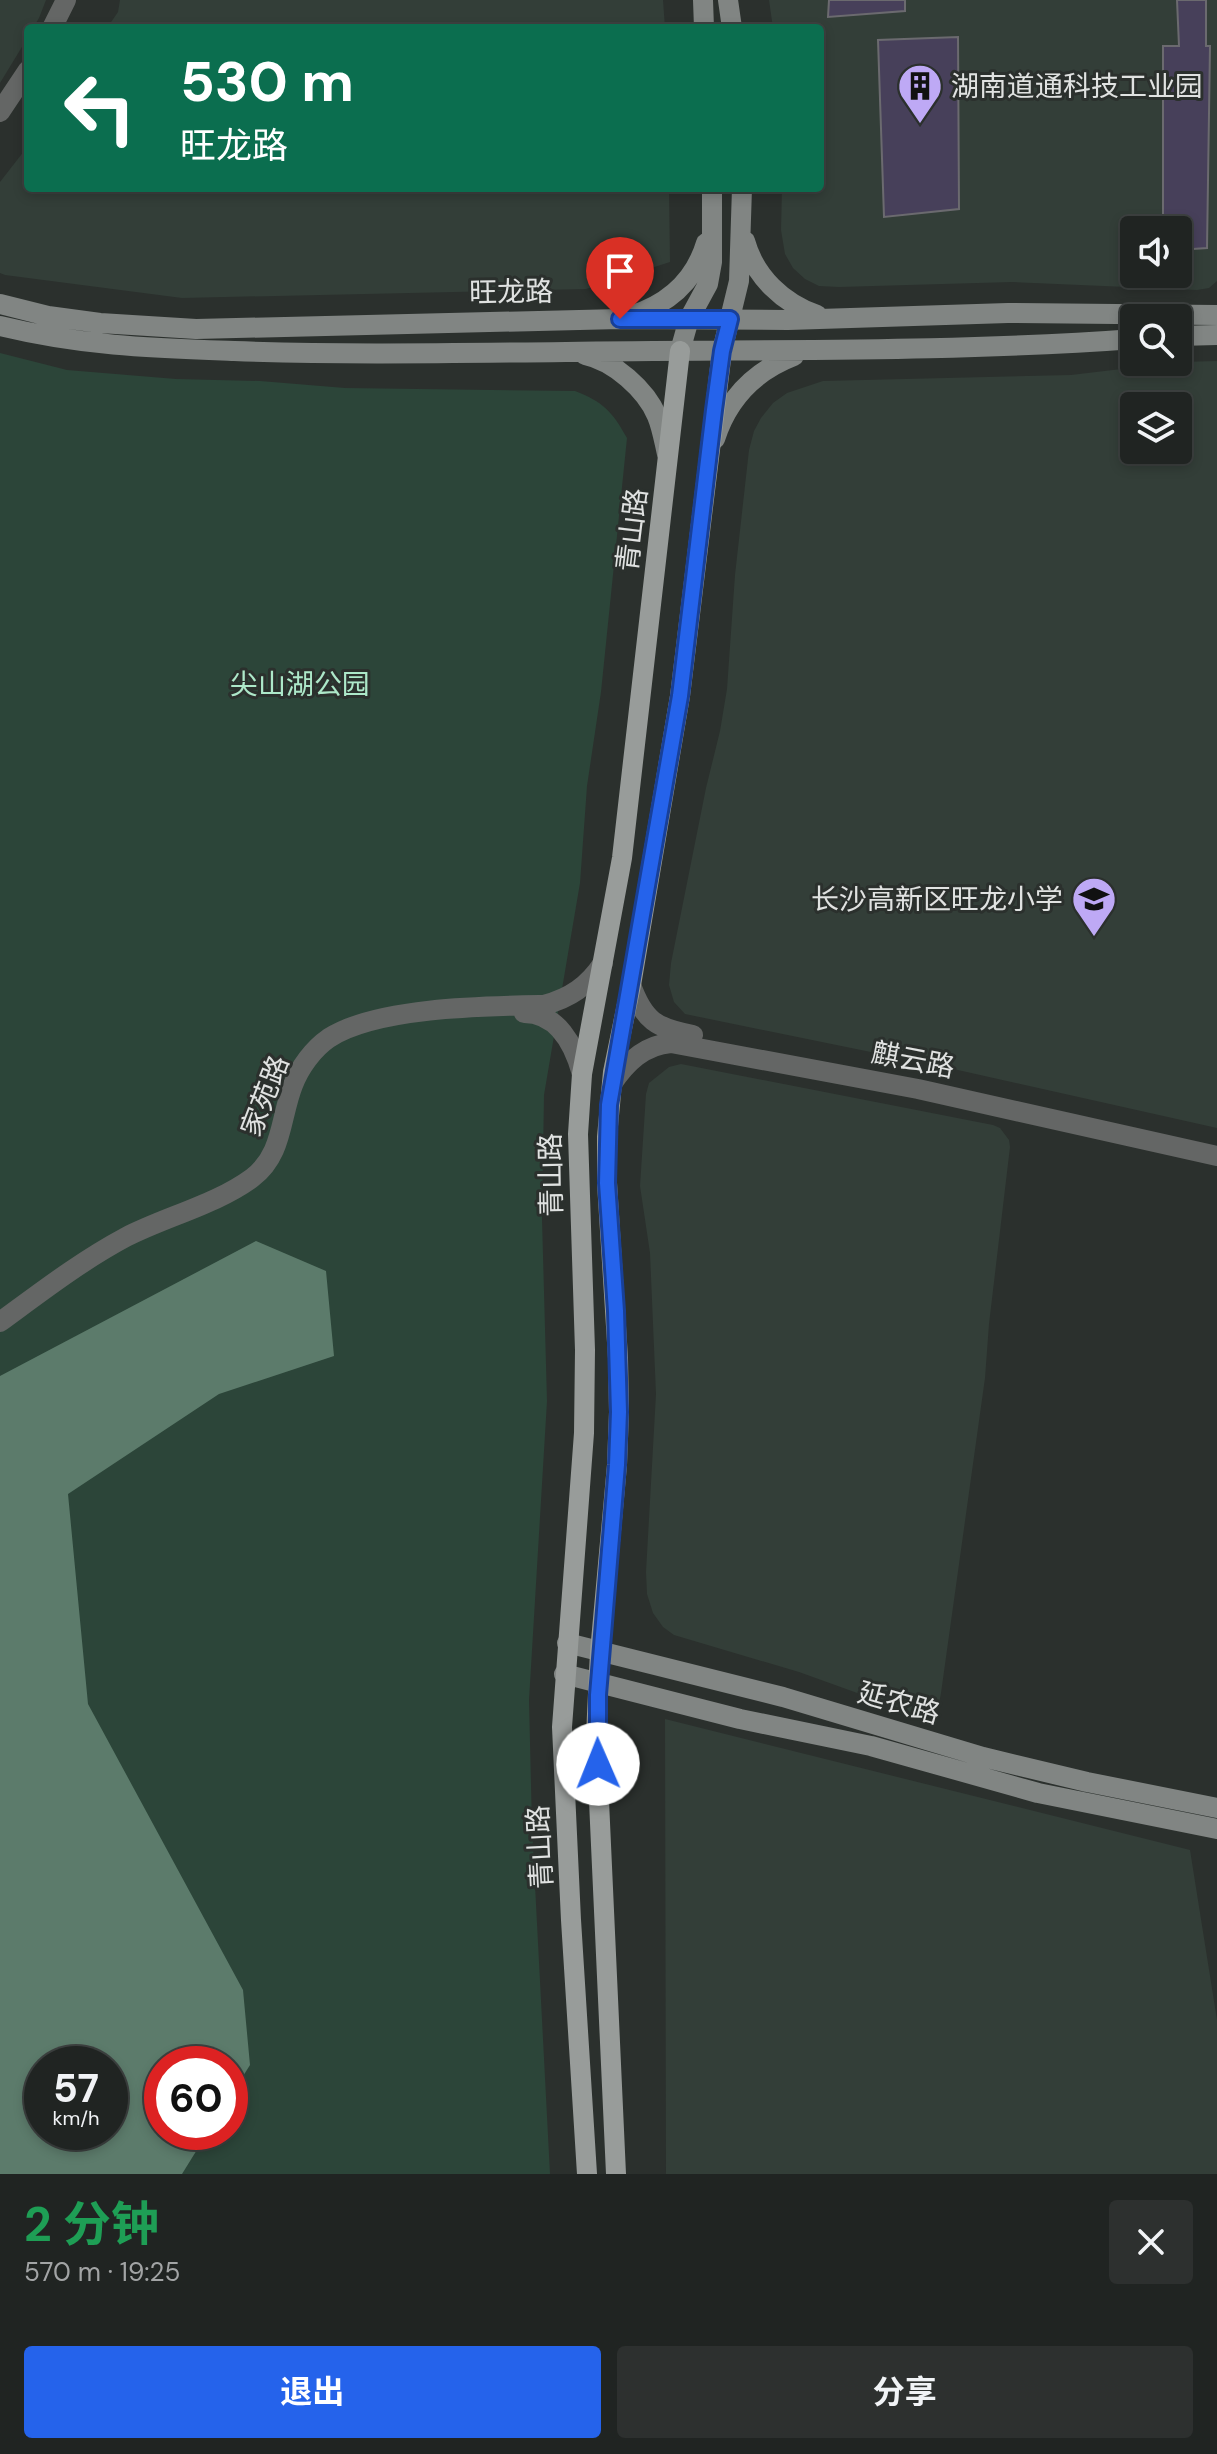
<!DOCTYPE html>
<html lang="zh">
<head>
<meta charset="utf-8">
<style>
	:root { --surface:#202422; --page:#2d302f; --text:#f1f3f6; --muted:#a2a4a5; --line:#3d4140; --accent:#2563eb }
	body { margin:0; font-family:"DM Sans","Noto Sans SC",sans-serif; background:var(--page); color:var(--text); height:100vh; display:flex; flex-direction:column; font-size:30px; white-space:nowrap }
	* { box-sizing:border-box; margin:0 }
	p { font-size:26px; color:var(--muted) }
	.icon { flex:none; width:44px; height:44px; fill:none; stroke:currentColor; stroke-width:2; stroke-linecap:round; stroke-linejoin:round }
	.map { position:relative; height:2174px; overflow:hidden }
	.drawer { display:flex; flex-direction:column; background:var(--surface); flex:1 }
	.drawer>* { flex:none }
	.guide { position:absolute; left:24px; top:24px; width:800px; height:168px; border-radius:8px; box-shadow:0 4px 12px #0003,0 0 0 2px var(--line); background:#0b6e4f; color:#fff; overflow:hidden }
	.controls { position:absolute; left:1120px; top:216px; display:grid; gap:16px }
	.controls a { display:grid; place-items:center; width:72px; height:72px; border-radius:8px; background:var(--surface); box-shadow:0 4px 12px #0003,0 0 0 2px var(--line); font-size:40px }
	.speed { position:absolute; left:24px; top:2046px; display:flex; gap:16px; font-size:40px; font-weight:700; text-align:center }
	.speed>* { display:grid; place-content:center; width:104px; height:104px; border-radius:50%; background:var(--surface); box-shadow:0 4px 12px #0003,0 0 0 2px var(--line); line-height:1 }
	.speed small { font-size:20px; font-weight:400 }
	.speed .limit { border:12px solid #d22; background:#fff; color:#111 }
	.pin { position:absolute; display:grid; place-items:center; width:68px; height:68px; color:#fff; margin:-82px -34px; border-radius:50% 50% 50% 0; rotate:-45deg; box-shadow:0 0 8px #0007 }
	.pin .icon { rotate:45deg }
	.me { position:absolute; width:88px; margin:-44px; rotate:359deg; stroke-linejoin:round; filter:drop-shadow(0 0 6px #0008) }
	.turn { display:flex; align-items:center; gap:28px; height:168px; padding:0 24px; font-size:36px }
	.turn .icon { width:104px; height:104px; stroke-width:2.5 }
	.turn b { display:block; font-size:56px; line-height:68px }
	.round { display:grid; place-items:center; flex:none; width:84px; height:84px; border-radius:8px; background:var(--page) }
	.head { display:flex; align-items:center; justify-content:space-between; height:136px; padding:0 24px }
	h1 { font-size:48px; font-weight:700; line-height:60px; color:#1e9e55 }
	.cta { display:flex; gap:16px; margin-top:auto; padding:16px 24px }
	.cta a { flex:1; height:92px; border-radius:8px; background:var(--accent); color:#fff; font-size:32px; font-weight:700; line-height:92px; text-align:center }
	.cta a+a { background:var(--page); color:var(--text) }
	.map>svg:first-child { display:block }
	.built { fill:#333e38; fill-rule:evenodd }
	.green { fill:#2c4539; fill-rule:evenodd }
	.water { fill:#5c7b6b; fill-rule:evenodd }
	.building { fill:#47405a; stroke:#6b6a6f; stroke-width:2 }
	.lines { fill:none; stroke-linecap:round; stroke-linejoin:round }
	.tertiary { stroke:#646665; stroke-width:20 }
	.secondary { stroke:#818583; stroke-width:20 }
	.primary { stroke:#989c9a; stroke-width:20 }
	.route-casing { stroke:#184099; stroke-width:20 }
	.route { stroke:#2563eb; stroke-width:14 }
	.labels { text-anchor:middle; dominant-baseline:central; stroke-width:6; stroke-linejoin:round; paint-order:stroke }
	.poi-label { font-size:28px; fill:#e0e2e1; stroke:#2b302d; text-anchor:start }
	.street-label { font-size:28px; fill:#e0e2e1; stroke:#2b302d }
	.park-label { font-size:28px; fill:#ade8c9; stroke:#2b302d }
</style>
</head>
<body>
<div class="map">
<svg width="1217" height="2174" viewBox="0 0 1217 2174">
	<rect width="100%" height="100%" fill="#2b302d"/>
	<path class="built" d="M 0,0 L 46,0 L 39,18 L 33,28 L 28,28 L 28,37 L 0,83 Z
		M 120,0 L 663,0 L 665,28 L 107,28 L 118,12 Z
		M 769,0 L 1217,0 L 1217,281 L 1209,288 L 1197,290 L 1012,282 L 839,287 L 819,286 L 805,279 L 793,268 L 785,254 L 781,230 L 782,188 L 820,188 L 820,28 L 773,28 ZM 1134,230 L 1178,230 L 1178,274 L 1134,274 Z
		M 28,146 L 28,188 L 669,188 L 670,262 L 586,289 L 182,298 L 5,275 L 0,273 L 0,182 Z
		M 1217,361 L 1217,1128 L 949,1068 L 685,1014 L 674,1002 L 669,985 L 671,963 L 706,788 L 720,731 L 727,689 L 735,575 L 749,450 L 754,431 L 761,418 L 773,403 L 787,393 L 823,381 L 1071,375 L 1180,362 ZM 1178,406 L 1178,450 L 1134,450 L 1134,406 Z
		M 681,1064 L 993,1125 L 1000,1128 L 1009,1140 L 1010,1147 L 989,1324 L 985,1378 L 941,1693 L 938,1709 L 930,1715 L 921,1716 L 799,1672 L 674,1635 L 663,1627 L 653,1613 L 647,1594 L 646,1572 L 656,1394 L 650,1253 L 640,1186 L 646,1094 L 649,1083 L 669,1067 Z
		M 665,1719 L 1190,1850 L 1217,2020 L 1217,2174 L 666,2174 Z"/>
	<path class="green" d="M 0,353 L 67,370 L 176,379 L 260,381 L 345,388 L 575,391 C 603,402 612,411 627,438 L 601,692 L 587,786 L 580,883 L 544,1095 L 542,1219 L 547,1401 L 529,1700 L 532,1827 L 550,2174 L 0,2174 ZM 42,2064 L 110,2064 L 110,2132 L 42,2132 ZM 162,2064 L 230,2064 L 230,2132 L 162,2132 Z"/>
	<path class="water" d="M 256,1241 L 326,1271 L 334,1356 L 219,1394 L 68,1494 L 88,1704 L 243,1990 L 250,2065 L 230,2097 L 230,2064 L 162,2064 L 162,2132 L 208,2132 L 182,2174 L 0,2174 L 0,1376 ZM 42,2064 L 110,2064 L 110,2132 L 42,2132 Z"/>
	<path class="building" d="M 829,0 L 905,0 L 905,11 L 828,17 Z
		M 1177,0 L 1206,0 L 1206,46 L 1210,46 L 1207,248 L 1178,250 L 1178,230 L 1163,230 L 1163,46 L 1179,46 Z
		M 958,37 L 959,209 L 884,217 L 878,40 Z"/>
	<g class="lines">
		<path class="tertiary" d="M 52,28 L 66,0
			M 0,112 L 28,70
			M 631,985 C 644,1021 656,1028 693,1035
			M 524,1013 C 558,1013 574,1045 582,1074
			M 612,1084 C 626,1063 644,1045 671,1043 L 918,1089 L 1217,1156
			M 0,1322 C 41,1292 81,1261 126,1237 C 167,1216 215,1205 252,1178 C 283,1155 280,1118 293,1085 C 300,1067 313,1049 329,1038 C 377,1007 487,1006 544,1005 C 570,998 588,986 603,963"/>
		<path class="secondary" d="M 703,0 L 704,28
			M 728,0 L 732,28
			M 745,241 C 755,277 783,303 817,315
			M 0,304 L 48,316 L 100,323 L 196,329 L 620,319 L 788,320 L 1008,313 L 1217,315
			M 633,315 C 670,303 695,280 706,243
			M 0,326 C 82,346 150,348 234,351 C 345,355 455,353 566,352 C 755,349 945,353 1134,339
			M 1178,336 L 1217,335
			M 680,351 L 689,319 L 708,284 L 712,262 L 712,188
			M 722,351 L 739,281 L 742,188
			M 585,355 C 614,361 646,390 657,416 C 662,428 664,441 667,454
			M 715,439 C 728,398 755,371 794,356
			M 567,1643 L 783,1697 L 983,1757 L 1087,1782 L 1217,1808
			M 564,1674 L 740,1719 L 871,1746 L 1038,1793 L 1217,1829"/>
		<path class="primary" d="M 587,2174 L 571,1920 L 562,1727 L 584,1433 L 585,1350 L 578,1134 L 582,1074 L 622,858 L 680,351
			M 616,2174 L 596,1735 L 600,1652 L 617,1465 L 619,1412 L 618,1358 L 607,1183 L 607,1137 L 613,1072 L 631,985 L 680,696 L 722,351"/>
	</g>
	<g class="lines">
		<g class="route-casing">
			<path id="route" d="M 598,1764 L 598,1695 L 617,1465 L 619,1412 L 616,1311 L 607,1183 L 609,1105 L 680,696 L 714,410 L 722,351 L 730,319 L 620,319"/>
		</g>
		<use href="#route" class="route"/>
	</g>
	<defs>
		<g id="building-pin" transform="scale(2.3)"><path d="M0 17L-7.5 6A9.5 9.5 0 1 1 7.5 6Z" fill="#bea9f5" stroke="#2b302d"/><path d="M-4-6H4V6H1V3H-1V6H-4ZM-2.5-4.3h1.7v1.8h-1.7ZM.8-4.3h1.7v1.8H.8ZM-2.5-1h1.7V.8h-1.7ZM.8-1h1.7V.8H.8Z" fill="#111"/></g>
		<g id="school-pin" transform="scale(2.3)"><path d="M0 17L-7.5 6A9.5 9.5 0 1 1 7.5 6Z" fill="#bea9f5" stroke="#2b302d"/><path d="M0-5L7-2L0 1L-7-2ZM-4 1L0 2.5L4 1V4Q0 6-4 4Z" fill="#111"/></g>
	</defs>
	<g fill-rule="evenodd">
		<use href="#building-pin" x="920" y="86"/>
		<use href="#school-pin" x="1094" y="899"/>
	</g>
	<g class="labels">
		<g class="poi-label">
			<text x="951" y="86">湖南道通科技工业园</text>
			<text x="1063" y="899" text-anchor="end">长沙高新区旺龙小学</text>
		</g>
		<g class="street-label">
			<text transform="translate(511 292) rotate(-1)">旺龙路</text>
			<text transform="translate(632 530) rotate(-83)">青山路</text>
			<text transform="translate(913 1060) rotate(11)">麒云路</text>
			<text transform="translate(265 1096) rotate(-69)">家苑路</text>
			<text transform="translate(551 1175) rotate(-91)">青山路</text>
			<text transform="translate(899 1703) rotate(16)">延农路</text>
			<text transform="translate(540 1847) rotate(-93)">青山路</text>
		</g>
		<g class="park-label">
			<text x="300" y="684">尖山湖公园</text>
		</g>
	</g>
</svg>
<div class="controls">
<a><svg class="icon" aria-label="sound" viewBox="0 0 24 24"><path d="M4 9h4l5-4v14l-5-4H4zM17 9q2 3 0 6"/></svg></a>
<a><svg class="icon" aria-label="search" viewBox="0 0 24 24"><circle cx="10" cy="10" r="6"/><path d="M15 15l6 6"/></svg></a>
<a><svg class="icon" aria-label="layers" viewBox="0 0 24 24"><path d="M12 4l9 5-9 5-9-5zM3 14l9 5 9-5"/></svg></a>
</div>
<div class="speed"><div>57<small>km/h</small></div><div class="limit">60</div></div>
<div class="pin" style="left:620px;top:319px;background:#d93025"><svg class="icon" aria-label="arrive" viewBox="0 0 24 24"><path d="M6 21V4h12l-3 4 3 4H6"/></svg></div>
<svg class="me" style="left:598px;top:1764px" viewBox="-20 -20 40 40"><circle r="19" fill="#fff"/><path d="M0-13L10 11 0 6-10 11z" fill="#2563eb"/></svg>
<div class="guide">
<div class="turn"><svg class="icon" aria-label="left" viewBox="0 0 24 24"><path d="M17 20v-9H6M10 6l-5 5 5 5"/></svg><div><b>530 m</b>旺龙路</div></div>
</div>
</div>
<section class="drawer">
<div class="head"><div><h1>2 分钟</h1><p>570 m · 19:25</p></div><a class="round"><svg class="icon" aria-label="close" viewBox="0 0 24 24"><path d="M6 6l12 12M18 6L6 18"/></svg></a></div>
<div class="cta"><a>退出</a><a>分享</a></div>
</section>
</body>
</html>
